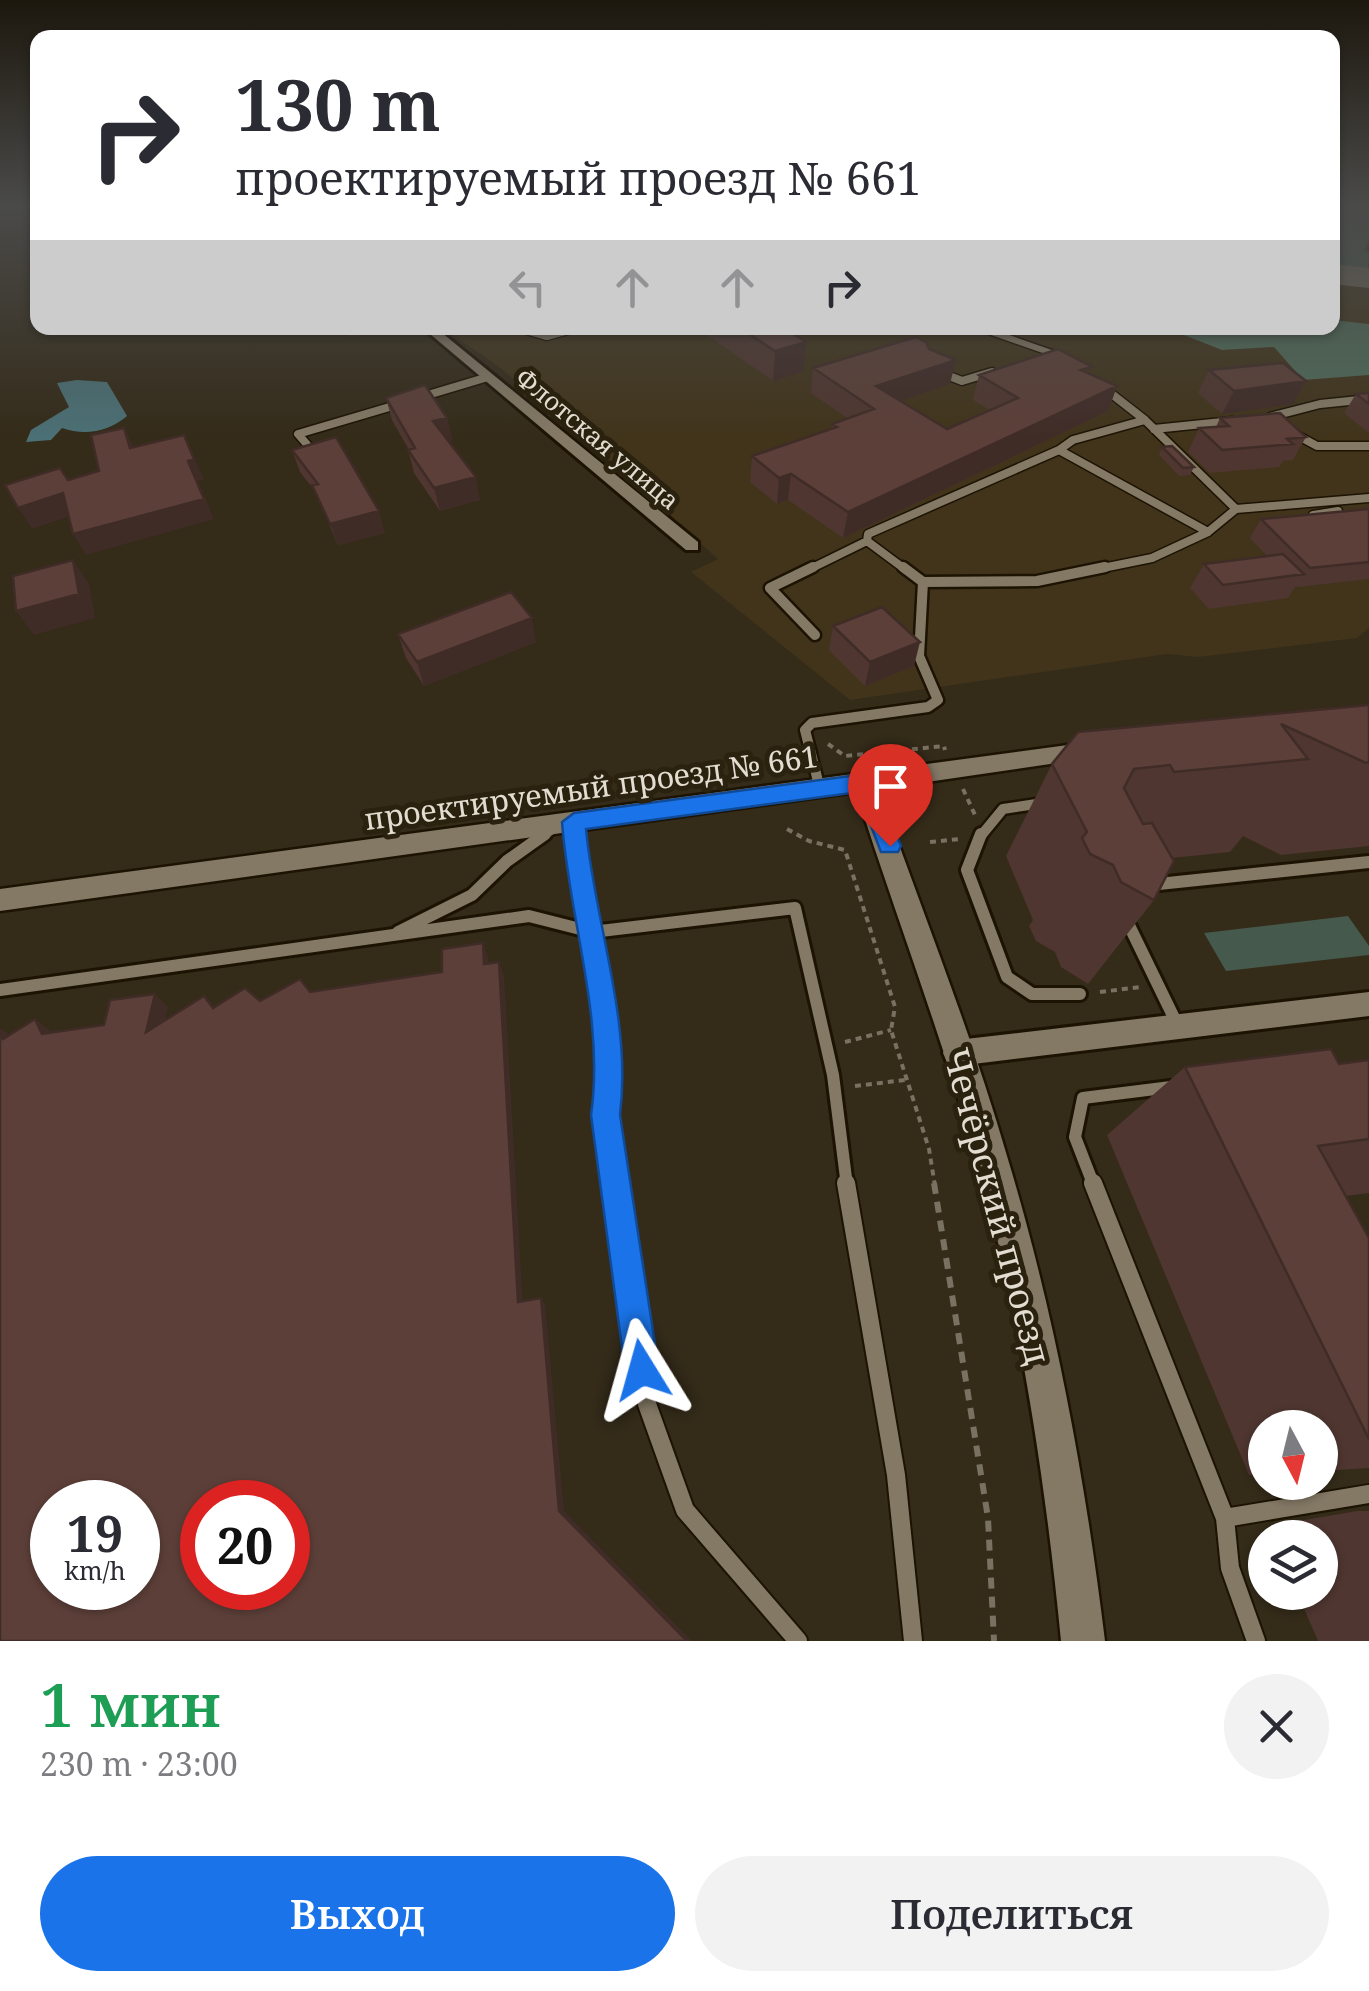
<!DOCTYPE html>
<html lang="ru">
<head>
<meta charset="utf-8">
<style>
	:root { --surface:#fff; --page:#f2f2f3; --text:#2b2b33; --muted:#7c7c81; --accent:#1a73e8 }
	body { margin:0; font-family:"Noto Serif",serif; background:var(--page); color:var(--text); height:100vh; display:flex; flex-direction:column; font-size:38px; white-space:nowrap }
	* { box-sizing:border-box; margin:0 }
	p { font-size:32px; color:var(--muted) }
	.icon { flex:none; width:55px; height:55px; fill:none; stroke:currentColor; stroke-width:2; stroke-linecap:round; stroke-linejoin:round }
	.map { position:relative; height:1641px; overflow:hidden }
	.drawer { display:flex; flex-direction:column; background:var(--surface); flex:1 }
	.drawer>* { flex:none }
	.top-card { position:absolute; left:30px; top:30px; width:1310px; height:305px; border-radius:20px; box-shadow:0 2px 8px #0004; background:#fff; color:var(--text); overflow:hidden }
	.needle { width:65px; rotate:173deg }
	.controls { position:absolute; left:1248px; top:1410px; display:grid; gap:20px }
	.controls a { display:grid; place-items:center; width:90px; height:90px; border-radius:50%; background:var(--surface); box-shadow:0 2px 8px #0004; font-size:50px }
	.speed { position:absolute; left:30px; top:1480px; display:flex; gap:20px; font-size:50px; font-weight:700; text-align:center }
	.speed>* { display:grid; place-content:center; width:130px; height:130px; border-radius:50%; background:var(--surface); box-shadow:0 2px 8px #0004; line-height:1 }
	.speed small { font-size:25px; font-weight:400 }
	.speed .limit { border:15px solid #d22; background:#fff; color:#111 }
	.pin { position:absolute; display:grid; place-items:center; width:85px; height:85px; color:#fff; margin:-102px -42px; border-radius:50% 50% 50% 0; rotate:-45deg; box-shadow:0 0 10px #0007 }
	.pin .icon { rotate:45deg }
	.me { position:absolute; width:110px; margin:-55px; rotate:352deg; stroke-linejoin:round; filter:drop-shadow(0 0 8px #0008) }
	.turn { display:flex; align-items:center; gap:35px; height:210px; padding:0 40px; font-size:45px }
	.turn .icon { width:130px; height:130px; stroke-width:2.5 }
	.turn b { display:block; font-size:70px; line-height:85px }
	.lanes { display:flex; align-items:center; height:95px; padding:0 40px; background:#0003; justify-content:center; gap:50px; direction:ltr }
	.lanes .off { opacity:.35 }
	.round { display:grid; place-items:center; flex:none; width:105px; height:105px; border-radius:52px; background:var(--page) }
	.head { display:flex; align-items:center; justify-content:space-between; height:170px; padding:0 40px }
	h1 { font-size:60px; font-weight:600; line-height:75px; color:#1e9e55 }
	.action { display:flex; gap:20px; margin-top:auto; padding:20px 40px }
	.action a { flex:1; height:115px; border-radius:60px; background:var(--accent); color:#fff; font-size:40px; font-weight:600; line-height:115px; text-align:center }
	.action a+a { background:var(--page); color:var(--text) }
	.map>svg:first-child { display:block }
	.built { fill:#41341b }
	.green { fill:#46594d }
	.forest { fill:#506c5a }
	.water { fill:#4b7075 }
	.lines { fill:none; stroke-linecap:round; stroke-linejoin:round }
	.taxiway { fill:#726a5a; fill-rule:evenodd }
	.service-far4-casing { stroke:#1c1303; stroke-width:9 }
	.service-far3-casing { stroke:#1c1303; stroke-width:11 }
	.service-far2-casing { stroke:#1c1303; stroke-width:15 }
	.service-far1-casing { stroke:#1c1303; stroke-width:18 }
	.service-casing { stroke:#1c1303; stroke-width:22 }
	.minor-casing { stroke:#1c1303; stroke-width:6 }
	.secondary-casing { stroke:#1c1303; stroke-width:5 }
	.path-far2 { stroke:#797161; stroke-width:2.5; stroke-dasharray:4 2.5; stroke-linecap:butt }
	.path-far1 { stroke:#797161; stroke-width:4; stroke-dasharray:6 5; stroke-linecap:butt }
	.path { stroke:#797161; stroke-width:6; stroke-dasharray:11 8; stroke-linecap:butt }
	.service-far4 { stroke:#847965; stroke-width:6 }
	.service-far3 { stroke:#847965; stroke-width:8 }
	.service-far2 { stroke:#847965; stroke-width:10 }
	.service-far1 { stroke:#847965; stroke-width:12 }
	.service { stroke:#847965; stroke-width:18 }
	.minor { fill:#847965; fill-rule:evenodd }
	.secondary { fill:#847965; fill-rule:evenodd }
	.wall { fill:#4f3630 }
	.shaded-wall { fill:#402c27 }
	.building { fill:#5c3f38; stroke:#402c27; stroke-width:2.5; fill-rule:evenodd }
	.route { fill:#1a73e8; stroke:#114b97; stroke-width:2.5 }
	.labels { text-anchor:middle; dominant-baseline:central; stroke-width:10; stroke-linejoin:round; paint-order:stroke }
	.far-street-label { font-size:25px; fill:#e3ddd1; stroke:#2a210f }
	.street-label { font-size:30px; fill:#e3ddd1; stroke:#2a210f }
	.near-street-label { font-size:35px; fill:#e3ddd1; stroke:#2a210f }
</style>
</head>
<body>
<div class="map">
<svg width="1369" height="1641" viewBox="0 0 1369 1641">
	<rect width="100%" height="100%" fill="#342b19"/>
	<path class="built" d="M 1333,208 L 1369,208 L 1369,628 L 1357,638 L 1198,657 L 1167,654 L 850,700 L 691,572 L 718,559 L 502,369 L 443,328 L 1332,328 Z"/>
	<path class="green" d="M 1333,208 L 1369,208 L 1369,241 L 1364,250 L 1369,253 L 1368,272 L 1333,269 Z
		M 1348,916 L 1369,946 L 1369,955 L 1226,971 L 1204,933 Z"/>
	<path class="forest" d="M 1333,320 L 1369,324 L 1369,375 L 1303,380 L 1274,347 L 1222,350 L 1166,328 L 1332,328 Z"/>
	<path class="water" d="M 77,380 L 107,382 L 127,416 C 108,432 85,436 62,428 L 51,440 L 26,442 L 31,430 L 69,407 L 57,383 Z"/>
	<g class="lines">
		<path class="taxiway" d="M 1332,264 L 1369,268 L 1369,288 L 1332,284 Z"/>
		<g class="service-far4-casing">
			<path id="service-far4" d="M 516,328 L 547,337 L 579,328
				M 980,328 L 1066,358"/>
		</g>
		<g class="service-far3-casing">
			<path id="service-far3" d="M 939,372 L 962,381 L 992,372
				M 1104,388 L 1145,420 L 1236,509
				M 421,397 L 488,377
				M 1270,417 L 1320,404 L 1369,399
				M 1154,429 L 1232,421
				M 1295,434 L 1317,446 L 1369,446
				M 1059,450 L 1208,532
				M 316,455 L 298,434 L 403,403
				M 1313,515 L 1338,511
				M 808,570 L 867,541
				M 906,570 L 867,541 L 868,534 L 1059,450 L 1073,440 L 1145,420
				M 1093,570 L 1152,558 L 1208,532 L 1236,509 L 1369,498"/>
		</g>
		<g class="service-far2-casing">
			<path id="service-far2" d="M 813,567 L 770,588 L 815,635
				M 903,567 L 923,582 L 1037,581 L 1105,567
				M 820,789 L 805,730 L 812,723 L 928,707 L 938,700 L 919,656 L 923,582
				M 573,822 L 574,837
				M 541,837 L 552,829
				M 980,837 L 1003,809 L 1043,803"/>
		</g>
		<g class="service-far1-casing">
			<path id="service-far1" d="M 981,834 L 967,870 L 1007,977 L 1032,994 L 1080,994
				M 1149,885 L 1369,862
				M 1125,917 L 1178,1026
				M 398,932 L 472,895 L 507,861 L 545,834
				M 0,990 L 529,916 L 592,932 L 579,883 L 574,834
				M 616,1186 L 606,1115 L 611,1075 L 592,932 L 795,908 L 833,1075 L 847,1186
				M 1094,1186 L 1075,1137 L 1083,1098 L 1171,1087"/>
		</g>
		<g class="service-casing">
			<path id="service" d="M 616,1183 L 647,1404 L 685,1510 L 798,1641
				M 846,1183 L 896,1475 L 913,1641
				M 1093,1183 L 1225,1518
				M 1256,1641 L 1230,1568 L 1225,1518 L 1369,1494"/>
		</g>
		<g class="minor-casing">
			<path id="minor" d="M 423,328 L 436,328 L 698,542 L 698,550 L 686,550 Z
				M 1369,992 L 1369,1016 L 957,1066 L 947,1062 L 943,1053 L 947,1044 L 957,1040 Z"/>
		</g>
		<g class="secondary-casing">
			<path id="secondary" d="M 1090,742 L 1102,751 L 1098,757 L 879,789 C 922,911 971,1032 1007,1156 C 1055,1314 1085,1477 1105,1641 L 1061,1641 C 1045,1477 1020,1313 975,1154 C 940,1032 895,913 856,792 L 0,911 L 0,889 Z"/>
		</g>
		<path class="path-far2" d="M 33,208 L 38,215"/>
		<path class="path-far1" d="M 828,744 L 845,756 L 944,746 L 945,750
			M 767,763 L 788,755 L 790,747
			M 963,789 L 975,815
			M 787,829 L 809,841 L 845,850 L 895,1007 L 891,1030 L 929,1149 L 935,1186
			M 930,842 L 960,839
			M 1100,992 L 1140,987
			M 845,1042 L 891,1030
			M 855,1086 L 905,1080"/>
		<path class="path" d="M 934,1183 L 988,1518 L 994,1641"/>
		<use href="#service-far4" class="service-far4"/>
		<use href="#service-far3" class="service-far3"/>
		<use href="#service-far2" class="service-far2"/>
		<use href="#service-far1" class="service-far1"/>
		<use href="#service" class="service"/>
		<use href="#minor" class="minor"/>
		<use href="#secondary" class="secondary"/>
	</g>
	<path class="wall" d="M 342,328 L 379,328 L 379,330 L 352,337 Z
		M 697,328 L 784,328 L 803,372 L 773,381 Z
		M 813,368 L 950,384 L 901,401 L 947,429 L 990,410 L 973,400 L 979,375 L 1089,374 L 1117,386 L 1108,411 L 843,538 L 788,500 L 777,504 L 750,482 L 752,456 L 831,429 L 832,424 L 847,418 L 811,393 Z
		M 1209,370 L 1306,381 L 1293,404 L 1222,414 L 1198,393 Z
		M 1369,393 L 1369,433 L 1344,413 L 1356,394 Z
		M 386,398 L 447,418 L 452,440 L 448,441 L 480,500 L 440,511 L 414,473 L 408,450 L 409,450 L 392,420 Z
		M 1220,418 L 1306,437 L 1293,460 L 1283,461 L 1279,467 L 1210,473 L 1188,452 L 1199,428 L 1216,427 Z
		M 1162,447 L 1194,467 L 1190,475 L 1179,476 L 1159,455 Z
		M 292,450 L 385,533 L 338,545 L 314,490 L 300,472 Z
		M 1369,509 L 1369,579 L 1297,587 L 1296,586 L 1288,598 L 1209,609 L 1190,588 L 1204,564 L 1267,556 L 1250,538 L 1261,519 Z
		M 833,626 L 914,666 L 865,686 L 829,650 Z
		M 398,634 L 536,642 L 424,686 L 406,658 Z
		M 1369,704 L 1369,846 L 1281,855 L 1243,836 L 1230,852 L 1172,858 L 1154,900 L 1088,984 L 1061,967 L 1055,952 L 1036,941 L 1029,926 L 1033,920 L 1006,856 L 1052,764 L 1367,706 Z
		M 1369,1060 L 1369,1193 L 1345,1196 L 1369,1238 L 1369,1468 L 1320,1471 L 1320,1428 L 1265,1428 L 1265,1474 L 1249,1475 L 1107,1135 L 1185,1067 L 1339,1064 Z
		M 1357,1511 L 1369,1511 L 1369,1641 L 1318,1641 L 1297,1592 L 1320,1592 L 1320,1538 L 1275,1538 L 1270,1526 Z"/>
	<path class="shaded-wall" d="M 349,328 L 379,328 L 379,330 L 352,337 Z
		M 806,342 L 803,372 L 773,381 L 775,351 Z
		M 956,360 L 950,384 L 874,410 L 876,386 Z
		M 1306,381 L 1293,404 L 1222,414 L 1234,391 Z
		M 1117,386 L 1108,411 L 843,538 L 848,512 Z
		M 447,418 L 452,440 L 438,444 L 433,421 Z
		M 124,428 L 134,448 L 130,448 Z
		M 184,435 L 204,480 L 198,481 L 214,519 L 86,555 L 73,534 L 188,461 Z
		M 791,474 L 788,500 L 777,504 L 779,478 Z
		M 476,477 L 480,500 L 440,511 L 434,488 Z
		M 63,493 L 76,514 L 32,529 L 18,508 Z
		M 379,511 L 385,533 L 338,545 L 330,524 Z
		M 73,560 L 89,584 L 95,618 L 34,635 L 16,611 Z
		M 532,618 L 536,642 L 424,686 L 417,662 Z
		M 920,642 L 914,666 L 865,686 L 870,662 Z
		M 483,943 L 488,957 L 489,977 L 484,964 Z
		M 499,962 L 504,975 L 523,1308 L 518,1302 Z
		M 155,994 L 168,1007 L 160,1045 L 146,1032 Z
		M 35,1019 L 52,1032 L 42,1034 Z
		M 0,1028 L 13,1037 L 3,1039 L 0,1034 Z
		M 541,1298 L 545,1304 L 564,1511 L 692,1641 L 687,1641 L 559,1511 Z"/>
	<path class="building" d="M 740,328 L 784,328 L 806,342 L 775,351 Z
		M 916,337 L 926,342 L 929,349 L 956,360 L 876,386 L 947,429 L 1018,398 L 979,375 L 1058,349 L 1092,367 L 1081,370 L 1117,386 L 848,512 L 791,474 L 779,478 L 752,456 L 837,427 L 832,424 L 874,409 L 813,368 Z
		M 1283,363 L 1306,381 L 1234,391 L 1209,370 Z
		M 425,385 L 447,418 L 433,421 L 476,477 L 434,488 L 408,450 L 415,448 L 386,398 Z
		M 1369,393 L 1369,404 L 1356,394 Z
		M 1280,413 L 1306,437 L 1287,439 L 1293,444 L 1222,450 L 1199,428 L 1229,426 L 1220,418 Z
		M 124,428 L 130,448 L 184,435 L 194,459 L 188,461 L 204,499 L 73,534 L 63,493 L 18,508 L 5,485 L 60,468 L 68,480 L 99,471 L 91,435 Z
		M 336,437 L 379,511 L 330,524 L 312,485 L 318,484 L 292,450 Z
		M 1172,446 L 1194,467 L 1183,468 L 1162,447 Z
		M 1369,509 L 1369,562 L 1310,568 L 1261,519 Z
		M 1283,554 L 1304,574 L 1223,585 L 1204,564 Z
		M 73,560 L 79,594 L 16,611 L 13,576 Z
		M 511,592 L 532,618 L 417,662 L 398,634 Z
		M 882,607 L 920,642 L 870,662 L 833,626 Z
		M 1369,705 L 1369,762 L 1366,763 L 1281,724 L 1308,759 L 1174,772 L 1170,765 L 1134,769 L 1124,788 L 1143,824 L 1152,823 L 1174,861 L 1154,900 L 1121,882 L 1113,865 L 1090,854 L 1082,838 L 1087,832 L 1052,764 L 1078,732 Z
		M 483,943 L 484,964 L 499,962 L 518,1302 L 541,1298 L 559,1511 L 687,1641 L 0,1641 L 0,1034 L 3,1039 L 35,1019 L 42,1034 L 104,1025 L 110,1000 L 155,994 L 146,1032 L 204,996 L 213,1008 L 245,988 L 260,1001 L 300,979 L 310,992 L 442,972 L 442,949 ZM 52,1502 L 138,1502 L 138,1588 L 52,1588 ZM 202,1502 L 288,1502 L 288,1588 L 202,1588 Z
		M 1331,1049 L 1339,1064 L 1369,1060 L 1369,1139 L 1318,1146 L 1369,1238 L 1369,1439 L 1185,1067 Z"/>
	<linearGradient id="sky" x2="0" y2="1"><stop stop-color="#1d180e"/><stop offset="0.47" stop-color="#4a4a49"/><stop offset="1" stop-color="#4a4a49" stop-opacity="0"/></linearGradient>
	<rect width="1369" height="438" fill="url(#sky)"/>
	<path class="route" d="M 865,774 L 876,783 L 901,846 L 898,852 L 881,852 L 858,792 L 586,829 C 595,924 632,1019 620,1115 L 659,1370 L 654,1382 L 642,1387 L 630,1382 L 625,1370 L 591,1115 C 605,1018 569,919 562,822 L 574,813 Z"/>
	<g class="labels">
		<g class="far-street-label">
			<text transform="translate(598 438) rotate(40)">Флотская улица</text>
		</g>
		<g class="street-label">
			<text transform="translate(591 787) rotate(-8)">проектируемый проезд № 661</text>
		</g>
		<g class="near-street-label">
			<text transform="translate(998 1206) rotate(75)">Чечёрский проезд</text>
		</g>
	</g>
</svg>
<div class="controls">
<a><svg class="needle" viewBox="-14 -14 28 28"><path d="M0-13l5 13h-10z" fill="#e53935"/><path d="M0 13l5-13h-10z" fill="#7c7c81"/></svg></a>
<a><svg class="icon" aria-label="layers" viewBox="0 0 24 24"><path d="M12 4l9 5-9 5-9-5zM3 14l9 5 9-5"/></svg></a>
</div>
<div class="speed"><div>19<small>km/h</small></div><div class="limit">20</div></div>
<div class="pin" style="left:890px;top:846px;background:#d93025"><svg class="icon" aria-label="arrive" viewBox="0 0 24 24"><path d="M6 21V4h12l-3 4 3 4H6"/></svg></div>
<svg class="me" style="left:642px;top:1370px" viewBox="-20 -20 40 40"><path d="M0-17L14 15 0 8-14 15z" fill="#1a73e8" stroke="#fff" stroke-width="4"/></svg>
<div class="top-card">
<div class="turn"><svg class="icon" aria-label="right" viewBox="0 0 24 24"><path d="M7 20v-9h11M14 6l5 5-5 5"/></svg><div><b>130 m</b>проектируемый проезд № 661</div></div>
<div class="lanes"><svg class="icon off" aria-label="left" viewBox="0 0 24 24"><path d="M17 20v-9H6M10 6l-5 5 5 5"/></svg><svg class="icon off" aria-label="ahead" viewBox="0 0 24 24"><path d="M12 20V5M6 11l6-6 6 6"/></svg><svg class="icon off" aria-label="ahead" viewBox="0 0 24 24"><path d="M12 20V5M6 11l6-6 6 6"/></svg><svg class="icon" aria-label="right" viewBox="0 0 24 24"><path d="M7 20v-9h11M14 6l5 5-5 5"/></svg></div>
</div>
</div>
<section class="drawer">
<div class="head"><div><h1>1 мин</h1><p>230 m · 23:00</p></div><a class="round"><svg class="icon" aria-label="close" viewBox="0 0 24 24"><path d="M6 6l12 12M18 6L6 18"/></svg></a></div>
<div class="action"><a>Выход</a><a>Поделиться</a></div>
</section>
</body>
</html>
